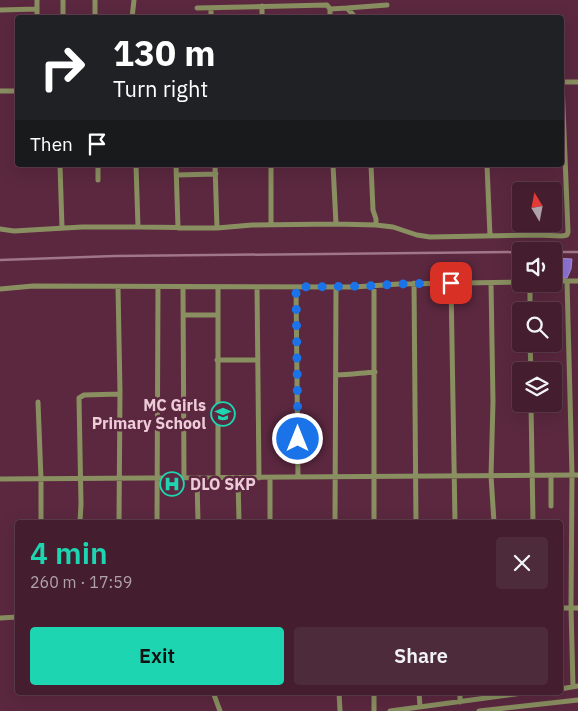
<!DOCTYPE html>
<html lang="en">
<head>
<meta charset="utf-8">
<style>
	:root { --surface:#441e2f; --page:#4e2b3b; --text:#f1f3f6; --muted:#afa2aa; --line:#5c3c4b; --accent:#1ed5b1 }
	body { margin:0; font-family:"IBM Plex Sans",sans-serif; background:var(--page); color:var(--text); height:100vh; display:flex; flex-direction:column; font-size:19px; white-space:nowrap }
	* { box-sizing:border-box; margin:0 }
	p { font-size:16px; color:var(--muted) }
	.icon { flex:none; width:28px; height:28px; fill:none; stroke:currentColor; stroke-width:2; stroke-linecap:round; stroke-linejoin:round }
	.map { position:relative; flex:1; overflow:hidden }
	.details { position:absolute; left:15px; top:520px; width:548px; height:175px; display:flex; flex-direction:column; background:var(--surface); border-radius:5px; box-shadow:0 5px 20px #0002,0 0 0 1px var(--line) }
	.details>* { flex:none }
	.banner { position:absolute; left:15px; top:15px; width:549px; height:152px; border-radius:5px; box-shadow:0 5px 20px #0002,0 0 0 1px var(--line); background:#202124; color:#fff; overflow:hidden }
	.needle { width:32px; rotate:350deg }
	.buttons { position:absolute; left:512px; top:182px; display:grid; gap:10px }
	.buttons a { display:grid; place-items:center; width:50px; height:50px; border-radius:5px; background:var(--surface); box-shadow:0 5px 20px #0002,0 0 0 1px var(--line); font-size:25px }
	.pin { position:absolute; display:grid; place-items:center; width:42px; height:42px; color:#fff; margin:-21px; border-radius:10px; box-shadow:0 2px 8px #0006 }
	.me { position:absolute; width:55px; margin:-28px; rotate:0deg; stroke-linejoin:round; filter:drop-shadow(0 0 4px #0008) }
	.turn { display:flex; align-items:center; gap:18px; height:105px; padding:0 15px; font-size:22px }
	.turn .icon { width:65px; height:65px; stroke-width:2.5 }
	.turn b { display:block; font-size:35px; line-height:42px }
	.then { display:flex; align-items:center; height:48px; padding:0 15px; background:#0003; gap:10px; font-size:19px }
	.round { display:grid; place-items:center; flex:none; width:52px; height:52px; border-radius:5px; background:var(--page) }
	.headline { display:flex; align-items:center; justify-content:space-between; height:85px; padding:0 15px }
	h1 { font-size:30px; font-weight:600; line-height:38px; color:var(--accent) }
	.action { display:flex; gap:10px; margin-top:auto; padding:10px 15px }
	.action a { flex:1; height:58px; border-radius:5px; background:var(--accent); color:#111; font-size:20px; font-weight:600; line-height:58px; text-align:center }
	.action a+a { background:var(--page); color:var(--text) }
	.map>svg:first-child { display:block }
	.water { fill:#8d73d6; stroke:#aa8dd6 }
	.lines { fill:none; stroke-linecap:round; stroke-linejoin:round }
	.minor { stroke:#898f60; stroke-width:5 }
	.rail { stroke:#a17688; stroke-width:2.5 }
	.route { stroke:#1a73e8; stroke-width:9; stroke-dasharray:0 16.2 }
	.labels { text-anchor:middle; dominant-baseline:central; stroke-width:5; stroke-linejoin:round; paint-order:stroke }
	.poi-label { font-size:16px; font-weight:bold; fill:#edcbd7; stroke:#5b283f; text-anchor:end }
</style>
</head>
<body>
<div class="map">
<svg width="578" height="711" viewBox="0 0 578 711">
	<rect width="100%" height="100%" fill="#5b283f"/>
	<path class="water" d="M 554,258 L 572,259 L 571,269 L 567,278 L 554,279 Z"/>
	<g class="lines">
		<path class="minor" d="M 63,0 L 63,18
			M 95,0 L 95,18
			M 262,6 L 262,18
			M 197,8 L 327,5 L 330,9 L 330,18
			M 211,8 L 211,18
			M 347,8 L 387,5
			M 330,9 L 347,8 L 356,18
			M 0,10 L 37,9
			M 37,18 L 37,0
			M 132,18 L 134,0
			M 561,82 L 578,82
			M 0,91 L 18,91
			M 60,165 L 62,228
			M 98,165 L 98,180
			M 136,165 L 138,227
			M 176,165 L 178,228
			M 215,165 L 217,228
			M 333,165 L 336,224
			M 371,165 L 373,210 L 376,219 L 376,225
			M 487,165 L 490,236
			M 176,175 L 216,174
			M 271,225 L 271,165
			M 0,229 L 14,231 L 82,227 L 138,227 L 217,228 L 252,225 L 336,224 L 376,225 L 393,227 L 417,235 L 430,237 L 537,235 L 562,236 L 567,235 L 568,232 L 562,82
			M 554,281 L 578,281
			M 567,281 L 572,475 L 571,608 L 573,687
			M 414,283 L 416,522
			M 451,283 L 455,522
			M 491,283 L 493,402 L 491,476 L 494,522
			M 530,284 L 530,311
			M 374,286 L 374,522
			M 118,287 L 120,392 L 119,522
			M 183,287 L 184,478
			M 218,287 L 218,478
			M 257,287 L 259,478
			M 296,287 L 298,477
			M 0,289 L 33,286 L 354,287 L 399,284 L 521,282
			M 183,315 L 217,315
			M 530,344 L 531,371
			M 217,360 L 258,360
			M 336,375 C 349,375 361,373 375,372
			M 38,402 L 41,479 L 41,522
			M 531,404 L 533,522
			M 197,478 L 198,522
			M 238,478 L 239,522
			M 270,478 L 270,522
			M 0,479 L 578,475
			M 551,506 L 551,475
			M 80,522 L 81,504 L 79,398 L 84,395 L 120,394
			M 157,522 L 158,287
			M 335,522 L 336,287
			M 560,608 L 578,608
			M 0,618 L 18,617
			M 560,689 L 578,686
			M 213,692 L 220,711
			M 339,692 L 340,711
			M 374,692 L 374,711
			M 419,692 L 420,707
			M 460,692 L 460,702
			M 390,711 L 530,692
			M 479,711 L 578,700"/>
		<path class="rail" d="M 554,252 L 578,252
			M 0,260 L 115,256 L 521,252"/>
	</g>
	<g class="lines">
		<path class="route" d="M 298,439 L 296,287 L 366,286 L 399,284 L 451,283"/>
	</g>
	<defs>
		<g id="school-ring" transform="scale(1.25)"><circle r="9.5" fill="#5b283f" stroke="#1ed5b1" stroke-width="1.5"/><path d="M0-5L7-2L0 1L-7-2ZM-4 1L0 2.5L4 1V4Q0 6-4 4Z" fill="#1ed5b1"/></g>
		<g id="hospital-ring" transform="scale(1.25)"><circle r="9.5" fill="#5b283f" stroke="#1ed5b1" stroke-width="1.5"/><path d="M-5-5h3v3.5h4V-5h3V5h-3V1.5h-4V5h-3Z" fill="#1ed5b1"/></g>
	</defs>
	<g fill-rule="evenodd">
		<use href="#school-ring" x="223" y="414"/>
		<use href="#hospital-ring" x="172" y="484"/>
	</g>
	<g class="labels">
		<g class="poi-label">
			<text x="206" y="405">MC Girls<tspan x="206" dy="18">Primary School</tspan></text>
			<text x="190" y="484" text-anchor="start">DLO SKP</text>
		</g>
	</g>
</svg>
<div class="buttons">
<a><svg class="needle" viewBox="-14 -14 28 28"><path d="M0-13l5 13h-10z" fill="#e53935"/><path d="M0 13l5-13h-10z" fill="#afa2aa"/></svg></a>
<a><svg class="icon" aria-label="sound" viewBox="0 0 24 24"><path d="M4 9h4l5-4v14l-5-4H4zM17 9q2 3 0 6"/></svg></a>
<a><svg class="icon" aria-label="search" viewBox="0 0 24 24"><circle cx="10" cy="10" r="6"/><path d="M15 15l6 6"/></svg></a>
<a><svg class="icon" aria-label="layers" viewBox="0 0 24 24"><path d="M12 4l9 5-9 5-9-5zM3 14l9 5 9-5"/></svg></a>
</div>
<div class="pin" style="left:451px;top:283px;background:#d93025"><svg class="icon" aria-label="arrive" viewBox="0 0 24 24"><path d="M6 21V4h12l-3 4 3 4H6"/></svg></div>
<svg class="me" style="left:298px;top:439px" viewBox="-20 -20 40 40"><circle r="17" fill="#1a73e8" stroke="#fff" stroke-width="3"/><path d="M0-11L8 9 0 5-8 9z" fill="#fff"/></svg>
<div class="banner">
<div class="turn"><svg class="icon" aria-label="right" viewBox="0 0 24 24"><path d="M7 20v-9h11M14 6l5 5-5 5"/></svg><div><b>130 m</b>Turn right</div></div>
<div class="then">Then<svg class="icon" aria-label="arrive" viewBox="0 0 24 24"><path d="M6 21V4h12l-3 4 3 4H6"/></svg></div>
</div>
<section class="details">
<div class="headline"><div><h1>4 min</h1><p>260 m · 17:59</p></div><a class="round"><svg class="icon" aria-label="close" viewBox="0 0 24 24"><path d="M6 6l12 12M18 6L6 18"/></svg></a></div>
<div class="action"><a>Exit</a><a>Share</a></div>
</section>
</div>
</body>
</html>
